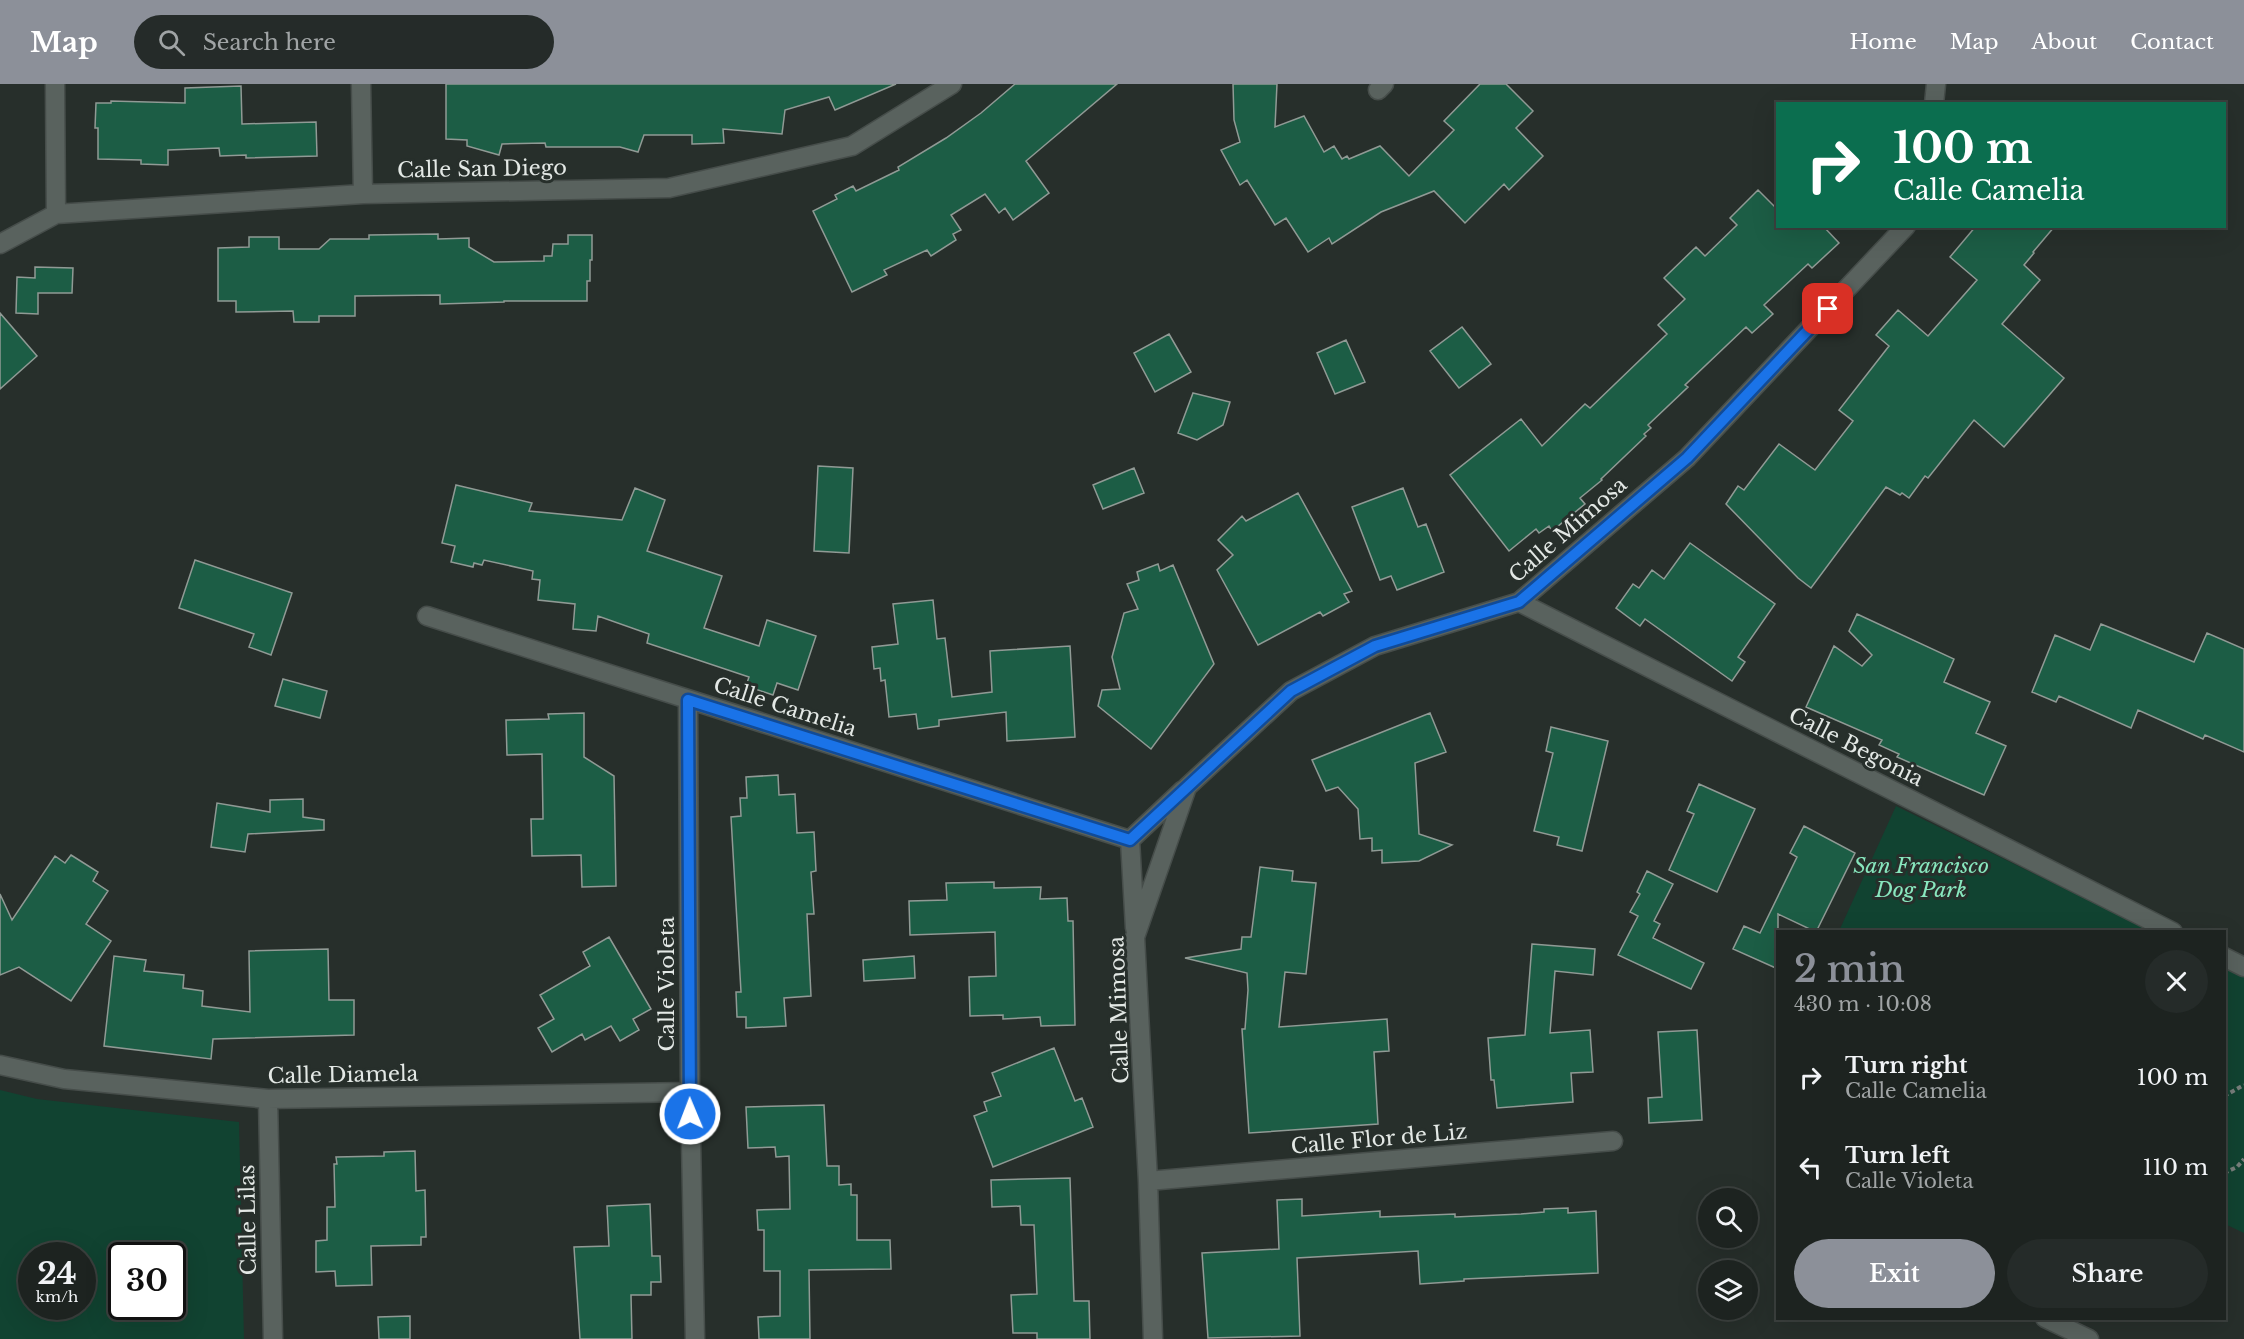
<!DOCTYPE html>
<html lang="en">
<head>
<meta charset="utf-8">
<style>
	:root { --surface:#1d2320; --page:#252b29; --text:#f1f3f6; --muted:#a0a4a5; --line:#3b403e; --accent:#8c9099 }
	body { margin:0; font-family:"Libre Baskerville",serif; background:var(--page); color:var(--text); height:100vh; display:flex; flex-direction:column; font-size:22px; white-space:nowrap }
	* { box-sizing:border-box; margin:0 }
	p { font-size:20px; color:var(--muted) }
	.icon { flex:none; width:33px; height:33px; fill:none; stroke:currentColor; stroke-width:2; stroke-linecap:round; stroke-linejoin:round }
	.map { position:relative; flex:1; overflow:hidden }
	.sheet { position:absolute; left:1776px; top:846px; width:450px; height:390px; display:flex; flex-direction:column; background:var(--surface); border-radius:0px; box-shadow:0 6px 24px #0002,0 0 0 2px var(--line) }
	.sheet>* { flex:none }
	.top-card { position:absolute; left:1776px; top:18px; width:450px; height:126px; border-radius:0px; box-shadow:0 6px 24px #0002,0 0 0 2px var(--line); background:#0b6e4f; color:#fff; overflow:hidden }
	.controls { position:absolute; left:1698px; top:1104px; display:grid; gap:12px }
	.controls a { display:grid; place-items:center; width:60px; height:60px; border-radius:50%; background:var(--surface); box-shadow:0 6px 24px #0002,0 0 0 2px var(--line); font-size:30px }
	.speed { position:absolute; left:18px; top:1158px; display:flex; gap:12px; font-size:30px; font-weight:700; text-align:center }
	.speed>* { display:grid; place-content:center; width:78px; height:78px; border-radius:50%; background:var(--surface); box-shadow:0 6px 24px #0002,0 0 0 2px var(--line); line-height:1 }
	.speed small { font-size:15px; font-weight:400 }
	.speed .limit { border:3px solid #111; border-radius:9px; background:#fff; color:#111 }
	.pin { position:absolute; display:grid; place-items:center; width:51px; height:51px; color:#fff; margin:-26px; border-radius:12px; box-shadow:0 3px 9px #0006 }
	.me { position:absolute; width:66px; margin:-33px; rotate:359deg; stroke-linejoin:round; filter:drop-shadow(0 0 4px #0008) }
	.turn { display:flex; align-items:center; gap:21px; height:126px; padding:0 18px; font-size:27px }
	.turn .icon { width:78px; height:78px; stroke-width:2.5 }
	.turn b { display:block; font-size:42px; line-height:51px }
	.round { display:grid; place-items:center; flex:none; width:63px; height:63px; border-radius:32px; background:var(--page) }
	.head { display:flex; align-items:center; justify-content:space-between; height:102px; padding:0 18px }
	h1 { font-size:36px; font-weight:600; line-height:45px; color:var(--accent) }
	.button { display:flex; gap:12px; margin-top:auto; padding:12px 18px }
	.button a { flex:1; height:69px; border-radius:36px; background:var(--accent); color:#fff; font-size:24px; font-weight:600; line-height:69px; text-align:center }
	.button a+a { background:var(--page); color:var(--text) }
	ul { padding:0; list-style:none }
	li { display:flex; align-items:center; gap:18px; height:90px; padding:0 18px }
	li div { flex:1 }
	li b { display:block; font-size:22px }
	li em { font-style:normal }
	header { display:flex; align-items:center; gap:36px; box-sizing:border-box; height:84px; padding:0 30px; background:var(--accent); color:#fff }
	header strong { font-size:28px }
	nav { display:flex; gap:33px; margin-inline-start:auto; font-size:21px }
	.search { width:420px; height:54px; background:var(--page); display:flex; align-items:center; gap:15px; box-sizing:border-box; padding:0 21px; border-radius:33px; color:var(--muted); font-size:22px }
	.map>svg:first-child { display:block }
	.green { fill:#114331; fill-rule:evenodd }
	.building { fill:#1c5d45; stroke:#909a95; stroke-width:1.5 }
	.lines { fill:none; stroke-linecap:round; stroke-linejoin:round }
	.minor-casing { stroke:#464d4a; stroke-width:21 }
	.path { stroke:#787e7b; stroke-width:4; stroke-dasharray:4.5 3; stroke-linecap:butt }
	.minor { stroke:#59625e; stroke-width:18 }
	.route-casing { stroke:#114b97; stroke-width:15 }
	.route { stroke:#1a73e8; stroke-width:10 }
	.labels { text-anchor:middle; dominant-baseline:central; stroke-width:6; stroke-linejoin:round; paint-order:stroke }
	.street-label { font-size:21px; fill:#e3e8e5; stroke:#272f2b }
	.park-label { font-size:21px; font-style:italic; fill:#88e7be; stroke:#272f2b }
</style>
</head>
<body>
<header>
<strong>Map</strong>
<div class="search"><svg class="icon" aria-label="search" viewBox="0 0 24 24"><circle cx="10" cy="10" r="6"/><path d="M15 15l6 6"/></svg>Search here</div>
<nav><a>Home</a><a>Map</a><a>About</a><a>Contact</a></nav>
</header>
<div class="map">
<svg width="2244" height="1255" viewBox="0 0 2244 1255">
	<rect width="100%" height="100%" fill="#272f2b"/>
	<path class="green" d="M 1896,722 L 2151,847 L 1839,847 Z
		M 2224,884 L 2244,893 L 2244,1149 L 2225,1140 Z
		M 0,1006 L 37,1015 L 239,1038 L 244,1255 L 0,1255 ZM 32,1172 L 82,1172 L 82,1222 L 32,1222 ZM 122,1172 L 172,1172 L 172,1222 L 122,1222 Z"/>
	<path class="building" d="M 446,0 L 896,0 L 835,26 L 829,13 L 785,26 L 782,50 L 723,45 L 724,59 L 692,60 L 692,51 L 644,51 L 638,68 L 620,63 L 546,63 L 545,59 L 502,60 L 499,71 L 467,62 L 467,56 L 446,55 Z
		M 1015,0 L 1117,0 L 1026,77 L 1049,109 L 1013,136 L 1005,124 L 999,129 L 985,110 L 951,131 L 961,146 L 953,150 L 956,156 L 931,172 L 927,166 L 884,186 L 887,191 L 852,208 L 813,127 L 837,115 L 835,111 L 853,102 L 856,107 L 899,86 L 898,83 L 946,54 L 981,29 Z
		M 1233,0 L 1277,0 L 1275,43 L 1304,32 L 1324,68 L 1334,62 L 1342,75 L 1347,72 L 1349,75 L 1380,62 L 1409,92 L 1454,46 L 1444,37 L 1480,0 L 1506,0 L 1533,27 L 1516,44 L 1543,72 L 1509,106 L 1504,100 L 1465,139 L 1434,107 L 1381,128 L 1332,160 L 1329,154 L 1308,168 L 1286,134 L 1275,141 L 1247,96 L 1240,101 L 1221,66 L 1240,58 L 1234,36 Z
		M 241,2 L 242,40 L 316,38 L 317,72 L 246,74 L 246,71 L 220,72 L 219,64 L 168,66 L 168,81 L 141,80 L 141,76 L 98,75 L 98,44 L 95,44 L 96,19 L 111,19 L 111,17 L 185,19 L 185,4 Z
		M 1758,106 L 1778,126 L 1778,142 L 1823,142 L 1839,159 L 1812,184 L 1808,180 L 1764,221 L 1773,230 L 1752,249 L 1746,243 L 1685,301 L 1688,303 L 1648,341 L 1651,344 L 1644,350 L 1646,352 L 1601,395 L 1602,396 L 1580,414 L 1585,420 L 1552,447 L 1549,442 L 1539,449 L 1536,445 L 1509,467 L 1450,391 L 1521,335 L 1542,362 L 1585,320 L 1590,324 L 1667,250 L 1658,241 L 1685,215 L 1664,194 L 1696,163 L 1705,172 L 1737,141 L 1730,134 Z
		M 1976,142 L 2055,142 L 2033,168 L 2034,169 L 2024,181 L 2040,196 L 2002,240 L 2064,294 L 2004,363 L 1974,336 L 1928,394 L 1925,392 L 1909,414 L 1902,409 L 1900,411 L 1886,403 L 1811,504 L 1798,494 L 1726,420 L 1738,402 L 1744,406 L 1779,360 L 1815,386 L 1853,337 L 1839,326 L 1889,262 L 1876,251 L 1898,226 L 1928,252 L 1977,196 L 1950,173 Z
		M 438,150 L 438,155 L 469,154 L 469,163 L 494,178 L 544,177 L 544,172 L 552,172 L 553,160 L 568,160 L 568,151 L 592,151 L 592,176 L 590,176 L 590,197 L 587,197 L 587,217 L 504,217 L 504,218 L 440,220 L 440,211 L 355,212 L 355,232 L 319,232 L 319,238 L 294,238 L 293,227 L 236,228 L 236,217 L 218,217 L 218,164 L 249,163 L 249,153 L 279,153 L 279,165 L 319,165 L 330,155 L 369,155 L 369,151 Z
		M 35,183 L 73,184 L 72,209 L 38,209 L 38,230 L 16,229 L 17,193 L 35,194 Z
		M 0,229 L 37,272 L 0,305 Z
		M 1462,243 L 1491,280 L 1459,304 L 1430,267 Z
		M 1169,250 L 1191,288 L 1155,308 L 1134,269 Z
		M 1346,256 L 1365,298 L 1335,310 L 1317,269 Z
		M 1193,309 L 1230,318 L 1223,341 L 1197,356 L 1178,349 Z
		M 818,382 L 853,384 L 849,469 L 814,467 Z
		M 1134,384 L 1144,409 L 1103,425 L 1093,401 Z
		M 456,401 L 532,419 L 529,427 L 622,436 L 635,404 L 665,416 L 647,467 L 722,492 L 704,544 L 759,562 L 767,536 L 816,552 L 798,606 L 777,599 L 773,611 L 746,602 L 749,593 L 647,559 L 649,550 L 598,532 L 596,547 L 573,545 L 575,520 L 538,516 L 540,496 L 532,495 L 533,487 L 484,476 L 482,481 L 474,479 L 473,483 L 451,478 L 455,462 L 442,459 Z
		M 1403,404 L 1418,443 L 1426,440 L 1444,488 L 1397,506 L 1391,492 L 1380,496 L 1352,423 Z
		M 1298,409 L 1352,507 L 1344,510 L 1349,518 L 1323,532 L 1320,528 L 1258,561 L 1217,486 L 1233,471 L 1218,456 L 1242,432 L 1246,437 Z
		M 1690,459 L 1775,520 L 1738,573 L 1745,578 L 1732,597 L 1645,535 L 1640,542 L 1616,524 L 1633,500 L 1639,504 L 1652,486 L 1664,495 Z
		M 195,476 L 292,509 L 271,571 L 249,563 L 254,550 L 179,524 Z
		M 1158,480 L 1160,487 L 1173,481 L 1214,580 L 1151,665 L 1098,622 L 1102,606 L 1120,605 L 1112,573 L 1124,529 L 1138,525 L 1127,500 L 1139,496 L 1137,488 Z
		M 933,516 L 937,555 L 945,554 L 952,613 L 992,608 L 990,567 L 1070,562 L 1075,653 L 1007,657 L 1006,628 L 939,636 L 939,642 L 918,645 L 916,630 L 889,633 L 885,596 L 881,597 L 880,584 L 874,585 L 872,563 L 898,560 L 893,520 Z
		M 1857,530 L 1954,575 L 1944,598 L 1990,618 L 1976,649 L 2006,662 L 1984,711 L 1897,673 L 1899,670 L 1879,661 L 1882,656 L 1806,623 L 1834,562 L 1862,582 L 1872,571 L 1849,547 Z
		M 2101,540 L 2194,578 L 2207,549 L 2244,565 L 2244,668 L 2205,651 L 2203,655 L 2138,626 L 2131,644 L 2059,612 L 2056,618 L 2032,608 L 2055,551 L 2090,566 Z
		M 283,595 L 327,607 L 320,634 L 275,622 Z
		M 584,629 L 584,673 L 614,692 L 616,802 L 582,803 L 581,771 L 532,772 L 531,735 L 543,735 L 542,670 L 507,671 L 506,636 L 549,635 L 548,630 Z
		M 1430,629 L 1446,668 L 1415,679 L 1419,750 L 1452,761 L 1419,777 L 1382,779 L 1382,766 L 1372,767 L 1372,754 L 1360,755 L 1358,725 L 1338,703 L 1326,707 L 1312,676 Z
		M 1551,643 L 1608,657 L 1582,767 L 1557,761 L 1559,753 L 1534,747 L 1553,669 L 1546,667 Z
		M 778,691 L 779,711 L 795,710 L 797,749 L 814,748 L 816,787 L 811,788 L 814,830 L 807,830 L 811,912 L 784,914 L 786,942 L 746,944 L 746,933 L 737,933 L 736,908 L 741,908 L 731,733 L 741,732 L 740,714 L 747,714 L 746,693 Z
		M 1699,700 L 1755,725 L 1717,808 L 1669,786 L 1694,730 L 1687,727 Z
		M 303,715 L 303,733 L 324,736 L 324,746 L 248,750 L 245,768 L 211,763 L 217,719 L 270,728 L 270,716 Z
		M 1804,742 L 1855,769 L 1816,848 L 1778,830 L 1778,885 L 1733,865 L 1744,842 L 1760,849 L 1797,773 L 1790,769 Z
		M 71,771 L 98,788 L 93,797 L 108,807 L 86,840 L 111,857 L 71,917 L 19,883 L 0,891 L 0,810 L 12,836 L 55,772 L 65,779 Z
		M 1260,783 L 1293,787 L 1292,797 L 1316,799 L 1306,890 L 1285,888 L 1279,943 L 1387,935 L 1389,967 L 1374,968 L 1378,1040 L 1249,1049 L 1242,945 L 1245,945 L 1248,906 L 1247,889 L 1185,874 L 1241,865 L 1242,853 L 1251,853 Z
		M 1647,787 L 1673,800 L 1654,837 L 1660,840 L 1653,854 L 1704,879 L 1691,905 L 1618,871 L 1638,832 L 1630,828 L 1640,810 L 1637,808 Z
		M 994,798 L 994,804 L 1041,803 L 1040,815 L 1067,814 L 1068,837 L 1073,837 L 1075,941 L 1041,942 L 1040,933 L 1003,935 L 1003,931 L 970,932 L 969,893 L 996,892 L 995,848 L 910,851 L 909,817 L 947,816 L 946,799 Z
		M 609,853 L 651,925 L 633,935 L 639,946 L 620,957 L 611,942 L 585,956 L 582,950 L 552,968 L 538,944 L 554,935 L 540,911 L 590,882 L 583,868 Z
		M 1532,860 L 1595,865 L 1593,891 L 1555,887 L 1550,949 L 1590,946 L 1593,988 L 1571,989 L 1573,1018 L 1497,1024 L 1494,996 L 1491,996 L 1488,954 L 1525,951 Z
		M 328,865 L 329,916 L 354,916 L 354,951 L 213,955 L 211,975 L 104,962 L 114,872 L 146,876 L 144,887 L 184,891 L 183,904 L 203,907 L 202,922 L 250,928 L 249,867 Z
		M 914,872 L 915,894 L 864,897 L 863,876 Z
		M 1697,946 L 1702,1036 L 1649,1039 L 1648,1014 L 1662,1013 L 1658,948 Z
		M 1054,964 L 1075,1017 L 1082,1014 L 1093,1043 L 993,1083 L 974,1032 L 987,1027 L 984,1018 L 1001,1012 L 992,989 Z
		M 824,1021 L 827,1082 L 839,1082 L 839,1101 L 851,1100 L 851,1111 L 857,1111 L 857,1156 L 890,1156 L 891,1185 L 809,1186 L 810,1255 L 759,1255 L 758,1233 L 780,1232 L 780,1187 L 764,1187 L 764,1146 L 758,1146 L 757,1126 L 790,1125 L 789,1072 L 776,1073 L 775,1063 L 748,1064 L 746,1023 Z
		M 415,1067 L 416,1107 L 425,1106 L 426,1153 L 421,1153 L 421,1161 L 371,1162 L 372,1201 L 336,1202 L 335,1187 L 316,1188 L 316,1157 L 327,1156 L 327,1123 L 335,1123 L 334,1080 L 337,1080 L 336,1073 L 384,1072 L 384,1068 Z
		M 1070,1094 L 1074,1217 L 1089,1217 L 1090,1255 L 1037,1255 L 1037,1249 L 1013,1249 L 1011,1211 L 1037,1210 L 1034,1141 L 1021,1141 L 1020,1122 L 992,1123 L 991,1096 Z
		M 1302,1115 L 1302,1132 L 1380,1127 L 1380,1133 L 1455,1130 L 1455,1133 L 1521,1130 L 1544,1128 L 1544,1125 L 1568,1124 L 1568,1129 L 1596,1127 L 1598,1189 L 1464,1195 L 1464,1197 L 1420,1200 L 1418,1167 L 1297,1174 L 1300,1252 L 1208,1254 L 1202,1169 L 1279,1165 L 1277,1116 Z
		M 650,1120 L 652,1172 L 660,1172 L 661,1198 L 651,1198 L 651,1211 L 631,1211 L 632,1255 L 580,1255 L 574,1163 L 609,1162 L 607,1122 Z
		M 410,1232 L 410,1255 L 379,1255 L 378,1233 Z"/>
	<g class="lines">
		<g class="minor-casing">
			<path id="minor" d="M 55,0 L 56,130
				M 361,0 L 363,110
				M 1378,6 L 1384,0
				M 1934,20 L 1936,0
				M 0,160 L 56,130 L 363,110 L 669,104 L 852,62 L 952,0
				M 1519,518 L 2173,848
				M 427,532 L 1130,756
				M 688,616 L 690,1008 L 695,1255
				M 1130,756 L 1135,844
				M 1130,756 L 1183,706
				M 2224,873 L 2244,883
				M 0,981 L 64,995 L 268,1015 L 690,1008
				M 268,1015 L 273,1255
				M 1148,1097 L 1613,1057
				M 2045,1234 L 2089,1255
				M 1153,1255 L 1148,1097 L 1135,853 L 1187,703 L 1291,607 L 1375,562 L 1519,518 L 1687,374 L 1906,142"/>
		</g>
		<path class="path" d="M 2224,1012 L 2244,1001
			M 2224,1089 L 2237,1083 L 2244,1075"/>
		<use href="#minor" class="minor"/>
	</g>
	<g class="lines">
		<g class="route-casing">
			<path id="route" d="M 690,1030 L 688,616 L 1130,756 L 1291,607 L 1375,562 L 1519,518 L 1687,374 L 1828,225"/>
		</g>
		<use href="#route" class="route"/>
	</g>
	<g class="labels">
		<g class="street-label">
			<text transform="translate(482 85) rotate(-1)">Calle San Diego</text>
			<text transform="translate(1568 446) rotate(-41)">Calle Mimosa</text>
			<text transform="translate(785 623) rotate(18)">Calle Camelia</text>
			<text transform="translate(1856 663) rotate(27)">Calle Begonia</text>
			<text transform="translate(667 900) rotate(-90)">Calle Violeta</text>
			<text transform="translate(1119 926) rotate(-92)">Calle Mimosa</text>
			<text transform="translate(343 991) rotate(-1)">Calle Diamela</text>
			<text transform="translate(1379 1055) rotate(-5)">Calle Flor de Liz</text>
			<text transform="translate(248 1136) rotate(-91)">Calle Lilas</text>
		</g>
		<g class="park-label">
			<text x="1921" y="782">San Francisco<tspan x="1921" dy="24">Dog Park</tspan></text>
		</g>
	</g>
</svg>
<div class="controls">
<a><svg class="icon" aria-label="search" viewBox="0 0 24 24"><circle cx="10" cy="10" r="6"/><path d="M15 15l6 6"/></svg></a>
<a><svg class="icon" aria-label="layers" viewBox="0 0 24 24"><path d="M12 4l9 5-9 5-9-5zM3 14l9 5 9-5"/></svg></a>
</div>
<div class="speed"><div>24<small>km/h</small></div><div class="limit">30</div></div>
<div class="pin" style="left:1828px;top:225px;background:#d93025"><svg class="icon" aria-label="arrive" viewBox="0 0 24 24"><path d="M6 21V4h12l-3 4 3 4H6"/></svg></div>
<svg class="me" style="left:690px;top:1030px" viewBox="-20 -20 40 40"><circle r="17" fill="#1a73e8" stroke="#fff" stroke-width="3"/><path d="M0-11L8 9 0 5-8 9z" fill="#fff"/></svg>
<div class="top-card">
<div class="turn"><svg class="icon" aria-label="right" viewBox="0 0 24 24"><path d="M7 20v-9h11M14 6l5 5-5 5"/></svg><div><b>100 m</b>Calle Camelia</div></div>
</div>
<section class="sheet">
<div class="head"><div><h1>2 min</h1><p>430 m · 10:08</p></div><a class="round"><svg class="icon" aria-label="close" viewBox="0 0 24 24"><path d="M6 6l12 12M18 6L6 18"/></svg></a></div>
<ul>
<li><svg class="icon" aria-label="right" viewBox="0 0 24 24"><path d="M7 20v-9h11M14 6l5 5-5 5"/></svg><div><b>Turn right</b><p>Calle Camelia</p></div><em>100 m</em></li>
<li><svg class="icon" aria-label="left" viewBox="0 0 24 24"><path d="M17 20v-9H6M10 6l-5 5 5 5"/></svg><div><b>Turn left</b><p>Calle Violeta</p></div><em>110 m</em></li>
</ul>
<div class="button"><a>Exit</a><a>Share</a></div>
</section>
</div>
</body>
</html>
